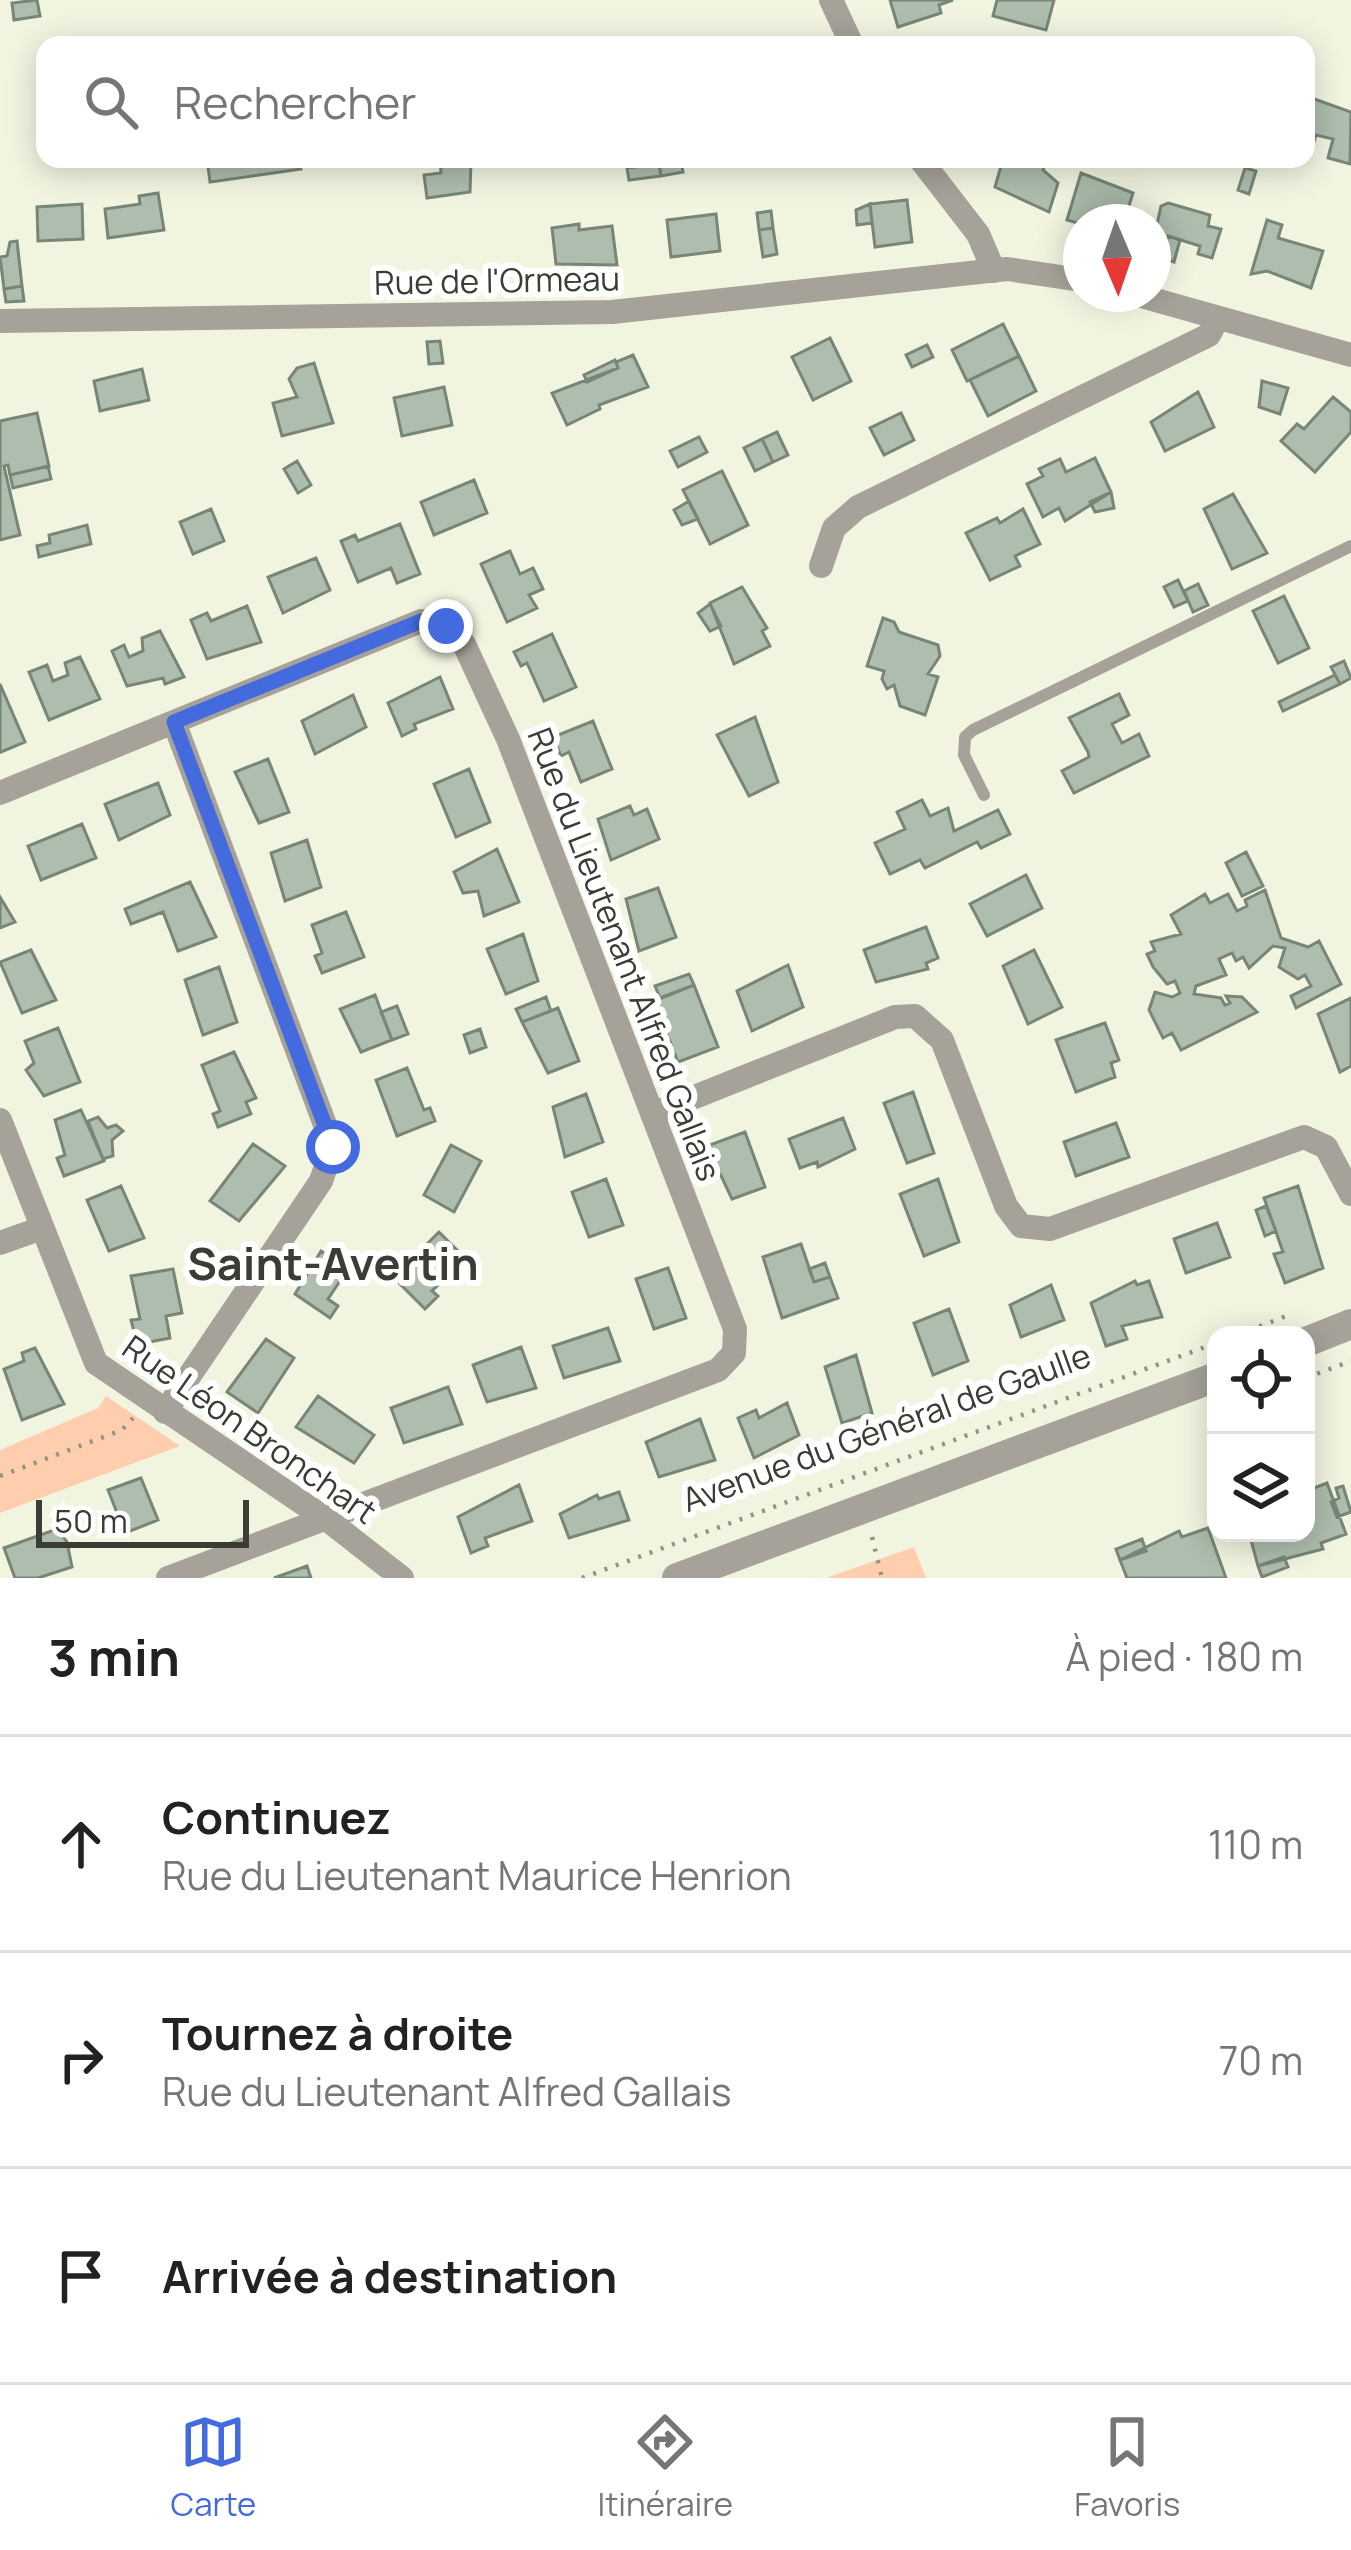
<!DOCTYPE html>
<html lang="fr">
<head>
<meta charset="utf-8">
<style>
	:root { --surface:#fff; --page:#f6f6f6; --text:#222; --muted:#767676; --line:#e0e0e0; --accent:#446bdd }
	body { margin:0; font-family:Manrope,sans-serif; background:var(--page); color:var(--text) }
	.controls { position:absolute; right:36px; bottom:36px; display:grid; overflow:hidden; border-radius:24px; box-shadow:0 6px 30px #0003 }
	.controls button { width:108px; height:108px; display:grid; place-items:center; padding:0; border:0; border-bottom:3px solid var(--line); background:var(--surface); color:var(--text); font:60px sans-serif }
	.compass { position:absolute; left:1063px; top:204px; width:108px; height:108px; border-radius:50%; background:var(--surface); box-shadow:0 6px 30px #0003; rotate:178deg }
	.scale { position:absolute; left:36px; bottom:30px; width:213px; box-sizing:border-box; padding-left:12px; border:6px solid #3b3c34; border-top:0; font-size:33px; line-height:42px; white-space:nowrap; color:#3b3c34; -webkit-text-stroke:9px #fff; paint-order:stroke }
	.stop { position:absolute; width:36px; height:36px; margin:-27px; border:9px solid #446bdd; border-radius:50%; background:#fff }
	.stop.end { background:#446bdd; border-color:#fff; box-shadow:0 3px 12px #0008 }
	.list { margin:0; padding:0; list-style:none }
	h2 { display:flex; justify-content:space-between; align-items:center; height:156px; margin:0; padding:0 48px; font-size:51px }
	h2 small { font-size:39px; font-weight:400; color:var(--muted) }
	.list li { display:grid; grid-template-columns:78px 1fr auto; gap:36px; align-items:center; box-sizing:border-box; height:216px; padding:0 48px; border-top:3px solid var(--line) }
	.list b { display:block; font-size:45px; white-space:nowrap }
	.list p { margin:0; font-size:39px; white-space:nowrap; color:var(--muted) }
	.list em { font-size:39px; font-style:normal; color:var(--muted) }
	.icon { flex:none; width:66px; height:66px; fill:none; stroke:currentColor; stroke-width:2; stroke-linecap:round; stroke-linejoin:round }
	.map { position:relative; flex:none; width:1351px; height:1578px; overflow:hidden }
	.search { position:absolute; background:var(--surface); box-shadow:0 6px 30px #0003; left:36px; right:36px; top:36px; height:132px; display:flex; align-items:center; gap:30px; box-sizing:border-box; padding:0 42px; border-radius:24px; color:var(--muted); font-size:45px }
	.sheet { height:804px; background:var(--surface) }
	nav { display:flex; justify-content:space-around; align-items:center; box-sizing:border-box; height:168px; border-top:3px solid var(--line); background:var(--surface); font-size:33px; color:var(--muted) }
	nav a { display:grid; justify-items:center; gap:6px }
	nav .on { color:var(--accent) }
	.map>svg:first-child { display:block }
</style>
</head>
<body>
<div class="map">
<svg width="1351" height="1578" viewBox="0 0 1351 1578">
	<rect width="100%" height="100%" fill="#f1f5e0"/>
	<!-- green -->
	<path fill="#ffceae" d="M106,1396L180,1446L0,1513V1450L98,1408Z
		M914,1547L926,1578H826Z"/>
	<!-- building -->
	<path fill="#aebdae" stroke="#778677" stroke-width="3" d="M37,0L40,16L14,20L12,3Z
		M890,0H953L939,5L941,13L898,27Z
		M997,0H1054L1046,30L993,16Z
		M1306,96L1351,112L1350,164L1328,158L1333,139L1316,135L1313,145L1306,143Z
		M207,159H299L301,169L210,182Z
		M440,159L471,161L470,192L427,198L424,175L441,173Z
		M1003,159H1047L1043,170L1058,183L1049,212L995,187Z
		M681,161L683,172L661,176L659,164Z
		M659,164L661,176L629,180L627,168Z
		M1245,168L1256,171L1249,194L1238,190Z
		M1081,173L1133,193L1124,222H1095L1086,216L1081,224L1067,220Z
		M158,193L164,230L108,238L105,209L140,204L139,196Z
		M907,200L912,242L875,247L870,204Z
		M1168,203L1210,215L1208,226L1221,229L1212,258L1198,254L1200,246L1168,236L1165,247L1153,243L1161,206Z
		M82,204L83,239L38,241L37,207Z
		M870,204L872,223L857,225L856,210Z
		M771,211L773,228L759,230L757,213Z
		M716,214L720,251L671,257L667,220Z
		M1267,220L1282,225L1278,238L1323,251L1311,288L1267,271L1251,274Z
		M579,224V230L612,226L617,265L556,264L552,228Z
		M773,228L777,254L763,257L759,230Z
		M1168,236L1180,240L1174,262L1153,255V243L1165,247Z
		M17,241L22,286L4,289L0,257L7,256L10,242Z
		M22,286L24,301L6,302L4,289Z
		M1003,324L1019,356L967,381L952,350Z
		M830,338L851,381L813,400L792,357Z
		M440,341L443,363L429,364L427,342Z
		M927,345L933,357L912,367L906,355Z
		M633,355L648,387L599,405L600,409L567,425L552,393L618,368L616,362Z
		M1019,356L1036,391L988,416L970,380Z
		M615,360L618,368L587,382L584,375Z
		M314,363L333,423L282,436L273,403L297,397L289,379L297,368Z
		M142,369L149,400L100,411L94,381Z
		M1262,381L1288,388L1280,414L1259,407Z
		M444,387L452,425L402,436L394,398Z
		M1198,392L1214,427L1165,451L1151,422Z
		M1333,397L1351,412V432L1315,472L1281,441L1297,424L1304,429Z
		M37,413L49,466L10,475L8,465L4,466L20,535L0,540V421Z
		M901,413L914,440L884,455L870,428Z
		M777,432L788,455L773,462L762,439Z
		M699,437L707,452L678,467L670,451Z
		M762,439L773,462L755,471L744,448Z
		M1095,458L1111,492L1065,521L1059,508L1043,517L1027,484L1043,476L1039,469L1060,459L1066,472Z
		M297,461L311,485L298,493L284,469Z
		M48,466L51,479L13,488L10,475Z
		M722,471L748,525L710,544L683,490Z
		M474,480L487,513L434,535L421,502Z
		M1111,492L1114,508L1095,512L1090,502Z
		M1233,494L1267,553L1232,569L1204,509Z
		M689,501L698,519L682,525L674,510Z
		M211,509L224,541L193,554L180,522Z
		M1023,509L1040,544L1015,556L1020,566L990,580L966,533L997,518L1000,523Z
		M400,524L420,574L397,583L391,568L358,582L341,541L355,535L358,541Z
		M87,525L91,544L39,557L37,546L50,543L49,535Z
		M510,551L520,574L533,568L543,589L529,595L537,608L507,622L481,564Z
		M316,558L330,590L283,613L268,577Z
		M1178,580L1188,601L1174,607L1164,587Z
		M1198,584L1208,605L1193,612L1184,591Z
		M742,587L767,628L762,631L770,646L734,664L710,603Z
		M1284,596L1309,648L1278,663L1253,611Z
		M710,604L721,626L710,631L698,613Z
		M247,606L261,642L207,659L191,620L207,613L211,621Z
		M883,618L894,622L899,632L938,645L940,656L928,674L938,677L925,715L900,706L894,685L887,689L882,679L884,671L867,666Z
		M160,631L184,677L165,684L163,678L127,686L112,651L124,645L129,657L143,651L142,638Z
		M552,634L576,687L544,701L527,663L521,666L514,652Z
		M80,657L100,699L49,720L29,672L47,665L53,681L68,675L65,663Z
		M1344,661L1351,678L1340,684L1331,667Z
		M1335,675L1340,684L1283,711L1279,702Z
		M440,677L453,709L414,724L416,729L402,736L388,703Z
		M0,684L25,742L1,752L0,750Z
		M1119,694L1129,715L1112,724L1122,743L1139,734L1149,756L1074,793L1062,771L1089,757L1088,752L1069,718Z
		M353,695L366,727L315,754L302,721Z
		M755,717L778,782L749,796L717,735Z
		M593,721L612,769L581,782L569,752L561,756L553,737Z
		M268,759L289,812L259,823L235,772Z
		M469,769L490,822L456,837L434,784Z
		M158,783L170,815L119,840L105,804Z
		M922,800L930,816L948,808L954,831L998,810L1010,834L981,848L977,842L925,868L920,860L890,874L875,843L905,829L897,812Z
		M630,806L634,815L647,809L659,839L611,860L598,819Z
		M82,824L96,858L41,880L28,846Z
		M307,840L321,887L285,901L271,853Z
		M497,849L519,902L484,916L478,891L463,893L454,872Z
		M1246,852L1263,886L1242,896L1226,863Z
		M1026,875L1042,908L987,936L970,904Z
		M190,882L216,937L178,951L163,912L131,924L125,909Z
		M658,888L676,937L639,951L626,899Z
		M1265,890L1281,938L1308,947L1319,941L1341,984L1296,1008L1291,996L1311,986L1305,975L1298,979L1279,967L1285,948L1273,946L1249,968L1243,957L1236,961L1232,953L1219,959L1226,975L1196,986L1194,994L1221,998L1225,1005L1230,1003L1226,996L1242,997L1257,1012L1181,1050L1172,1033L1163,1038L1149,1010L1155,992L1172,997L1180,993L1175,981L1167,984L1153,967L1147,954L1155,951L1151,942L1181,934L1171,915L1205,894L1210,903L1228,894L1237,911L1247,906L1245,900Z
		M0,897L15,922L0,928Z
		M346,912L364,957L322,973L315,956L322,953L312,925Z
		M926,927L938,958L926,963L928,969L876,982L864,950Z
		M523,934L538,981L506,994L487,949Z
		M31,950L56,1000L22,1013L0,962Z
		M1034,950L1062,1007L1028,1024L1003,966Z
		M788,965L803,1007L752,1031L737,991Z
		M219,967L237,1022L203,1035L185,980Z
		M689,974L694,985L660,998L655,986Z
		M694,985L718,1047L678,1062L654,1001Z
		M375,995L392,1040L361,1052L340,1009Z
		M546,997L551,1011L522,1022L516,1009Z
		M1351,998V1066L1340,1072L1318,1014Z
		M397,1006L408,1034L392,1040L381,1012Z
		M558,1008L579,1061L548,1073L522,1022Z
		M1105,1023L1119,1060L1111,1063L1115,1077L1076,1092L1056,1040Z
		M58,1028L80,1082L44,1096L26,1070L34,1063L25,1041Z
		M480,1029L486,1047L470,1053L464,1035Z
		M234,1052L256,1098L246,1102L251,1114L218,1127L213,1114L220,1111L202,1065Z
		M407,1068L424,1110L430,1108L435,1121L397,1136L376,1080Z
		M913,1092L934,1153L907,1163L884,1103Z
		M586,1094L603,1142L565,1157L553,1107Z
		M81,1110L104,1161L64,1176L57,1158L65,1155L55,1120Z
		M98,1117L107,1128L116,1125L123,1131L112,1140L113,1156L103,1159L88,1121Z
		M843,1118L855,1149L818,1167L817,1162L800,1168L789,1139Z
		M1116,1123L1129,1157L1076,1176L1064,1142Z
		M745,1132L765,1187L732,1199L707,1146Z
		M253,1144L285,1166L239,1221L210,1201Z
		M451,1145L481,1161L454,1212L424,1195Z
		M606,1179L623,1225L589,1237L572,1192Z
		M938,1179L959,1242L924,1256L900,1194Z
		M121,1186L144,1238L109,1251L87,1200Z
		M1298,1186L1323,1268L1285,1283L1274,1254L1283,1252L1264,1198Z
		M1266,1206L1276,1231L1265,1236L1256,1210Z
		M1217,1223L1230,1257L1186,1273L1174,1239Z
		M439,1232L465,1258L432,1291L438,1296L425,1309L398,1282L410,1270L406,1265Z
		M801,1244L814,1282L830,1277L838,1298L782,1318L763,1257Z
		M321,1251L348,1269L328,1299L338,1306L330,1318L295,1294Z
		M825,1263L830,1277L814,1282L809,1269Z
		M668,1268L686,1318L654,1329L636,1279Z
		M173,1269L182,1313L166,1316L170,1338L144,1343L143,1337L136,1339L131,1320L140,1319L131,1276Z
		M1135,1281L1137,1285L1149,1281L1162,1317L1122,1326L1127,1339L1106,1346L1091,1303Z
		M1051,1285L1064,1320L1021,1337L1010,1305Z
		M949,1309L968,1361L933,1375L914,1323Z
		M608,1328L620,1361L564,1378L553,1346Z
		M266,1339L294,1358L258,1413L227,1392Z
		M521,1347L536,1388L487,1402L473,1365Z
		M35,1348L64,1404L22,1420L4,1369L24,1361L22,1353Z
		M856,1355L872,1413L842,1423L825,1367Z
		M448,1387L462,1424L404,1443L391,1408Z
		M318,1396L374,1435L354,1463L296,1427Z
		M787,1403L799,1435L754,1458L738,1418L756,1410L759,1418Z
		M700,1419L715,1460L659,1477L646,1442Z
		M141,1478L158,1520L125,1533L108,1490Z
		M1327,1483L1346,1534L1321,1543L1323,1549L1258,1566L1249,1533H1306V1491Z
		M519,1485L532,1521L485,1538L488,1546L471,1553L458,1517Z
		M1343,1486L1351,1512L1337,1517L1331,1502L1339,1498L1336,1488Z
		M619,1492L629,1520L569,1538L560,1514L597,1495L599,1499Z
		M1208,1528L1226,1578H1127L1120,1560L1179,1531L1182,1537Z
		M57,1529L67,1542L72,1567L38,1578H15L4,1548Z
		M1142,1539L1146,1551L1120,1560L1116,1549Z
		M1284,1557L1288,1567L1262,1577L1258,1566Z
		M307,1566L311,1578H274Z"/>
	<g fill="none" stroke-linecap="round" stroke-linejoin="round">
		<!-- path -->
		<path stroke="#919385" stroke-width="4.5" stroke-dasharray="3 9" stroke-linecap="butt" d="M1237,1335L1289,1315
			M1306,1378L1351,1361
			M0,1476L122,1430L133,1418
			M872,1537L882,1578
			M582,1578L1216,1343"/>
		<!-- service -->
		<path stroke="#a6a29a" stroke-width="12" d="M984,795L964,755L965,737L973,730L1351,546"/>
		<!-- minor -->
		<path stroke="#a6a29a" stroke-width="24" d="M831,0L852,45
			M920,159L978,234L994,271
			M1134,294L1351,355
			M0,321L612,312L1007,269L1081,280
			M821,566L834,528L858,507L1209,335L1218,318
			M0,793L421,621L446,626L464,644L508,739L735,1329L734,1353L718,1370L168,1578
			M652,1114L895,1017L915,1016L942,1040L1006,1206L1021,1226L1050,1229L1304,1137L1326,1147L1351,1194
			M0,1120L96,1363L329,1521L402,1578
			M0,1243L42,1228
			M165,1412L321,1181L333,1146L174,722"/>
		<!-- tertiary -->
		<path stroke="#a6a29a" stroke-width="30" d="M1306,1342L1351,1324
			M677,1578L1216,1377"/>
	</g>
	<g fill="none" stroke-linecap="round" stroke-linejoin="round">
		<!-- route -->
		<path stroke="#446bdd" stroke-width="15" d="M333,1147L174,722L421,621L446,626"/>
	</g>
	<g text-anchor="middle" dominant-baseline="central" stroke-width="12" stroke-linejoin="round" paint-order="stroke">
		<!-- street labels -->
		<g font-size="33" fill="#3b3c34" stroke="#fff">
			<text transform="translate(497 280) rotate(-1)">Rue de l'Ormeau</text>
			<text transform="translate(625 954) rotate(69)">Rue du Lieutenant Alfred Gallais</text>
			<text transform="translate(886 1427) rotate(-20)">Avenue du Général de Gaulle</text>
			<text transform="translate(250 1429) rotate(35)">Rue Léon Bronchart</text>
		</g>
		<!-- district labels -->
		<g font-size="45" font-weight="bold" fill="#3b3c34" stroke="#fff">
			<text x="333" y="1263">Saint-Avertin</text>
		</g>
	</g>
</svg>
<div class="controls">
<button><svg class="icon" aria-label="locate" viewBox="0 0 24 24"><circle cx="12" cy="12" r="6"/><path d="M12 2v4M12 18v4M2 12h4M18 12h4"/></svg></button>
<button><svg class="icon" aria-label="layers" viewBox="0 0 24 24"><path d="M12 4l9 5-9 5-9-5zM3 14l9 5 9-5"/></svg></button>
</div>
<svg class="compass" viewBox="-18 -18 36 36"><path d="M0-13l5 13h-10z" fill="#e53935"/><path d="M0 13l5-13h-10z" fill="#767676"/></svg>
<div class="scale">50 m</div>
<div class="stop" style="left:333px;top:1147px"></div>
<div class="stop end" style="left:446px;top:626px"></div>
<div class="search"><svg class="icon" aria-label="search" viewBox="0 0 24 24"><circle cx="10" cy="10" r="6"/><path d="M15 15l6 6"/></svg>Rechercher</div>
</div>
<section class="sheet">
<h2>3 min<small>À pied · 180 m</small></h2>
<ul class="list">
<li><svg class="icon" aria-label="ahead" viewBox="0 0 24 24"><path d="M12 20V5M6 11l6-6 6 6"/></svg><div><b>Continuez</b><p>Rue du Lieutenant Maurice Henrion</p></div><em>110 m</em></li>
<li><svg class="icon" aria-label="right" viewBox="0 0 24 24"><path d="M7 20v-9h11M14 6l5 5-5 5"/></svg><div><b>Tournez à droite</b><p>Rue du Lieutenant Alfred Gallais</p></div><em>70 m</em></li>
<li><svg class="icon" aria-label="arrive" viewBox="0 0 24 24"><path d="M6 21V4h12l-3 4 3 4H6"/></svg><div><b>Arrivée à destination</b></div></li>
</ul>
</section>
<nav>
<a class="on"><svg class="icon" aria-label="map" viewBox="0 0 24 24"><path d="M3 6l6-2 6 2 6-2v14l-6 2-6-2-6 2zM9 4v14M15 6v14"/></svg>Carte</a>
<a><svg class="icon" aria-label="directions" viewBox="0 0 24 24"><path d="M12 3l9 9-9 9-9-9zM9 14v-3h6M13 9l2 2-2 2"/></svg>Itinéraire</a>
<a><svg class="icon" aria-label="saved" viewBox="0 0 24 24"><path d="M7 4h10v16l-5-4-5 4z"/></svg>Favoris</a>
</nav>
</body>
</html>
